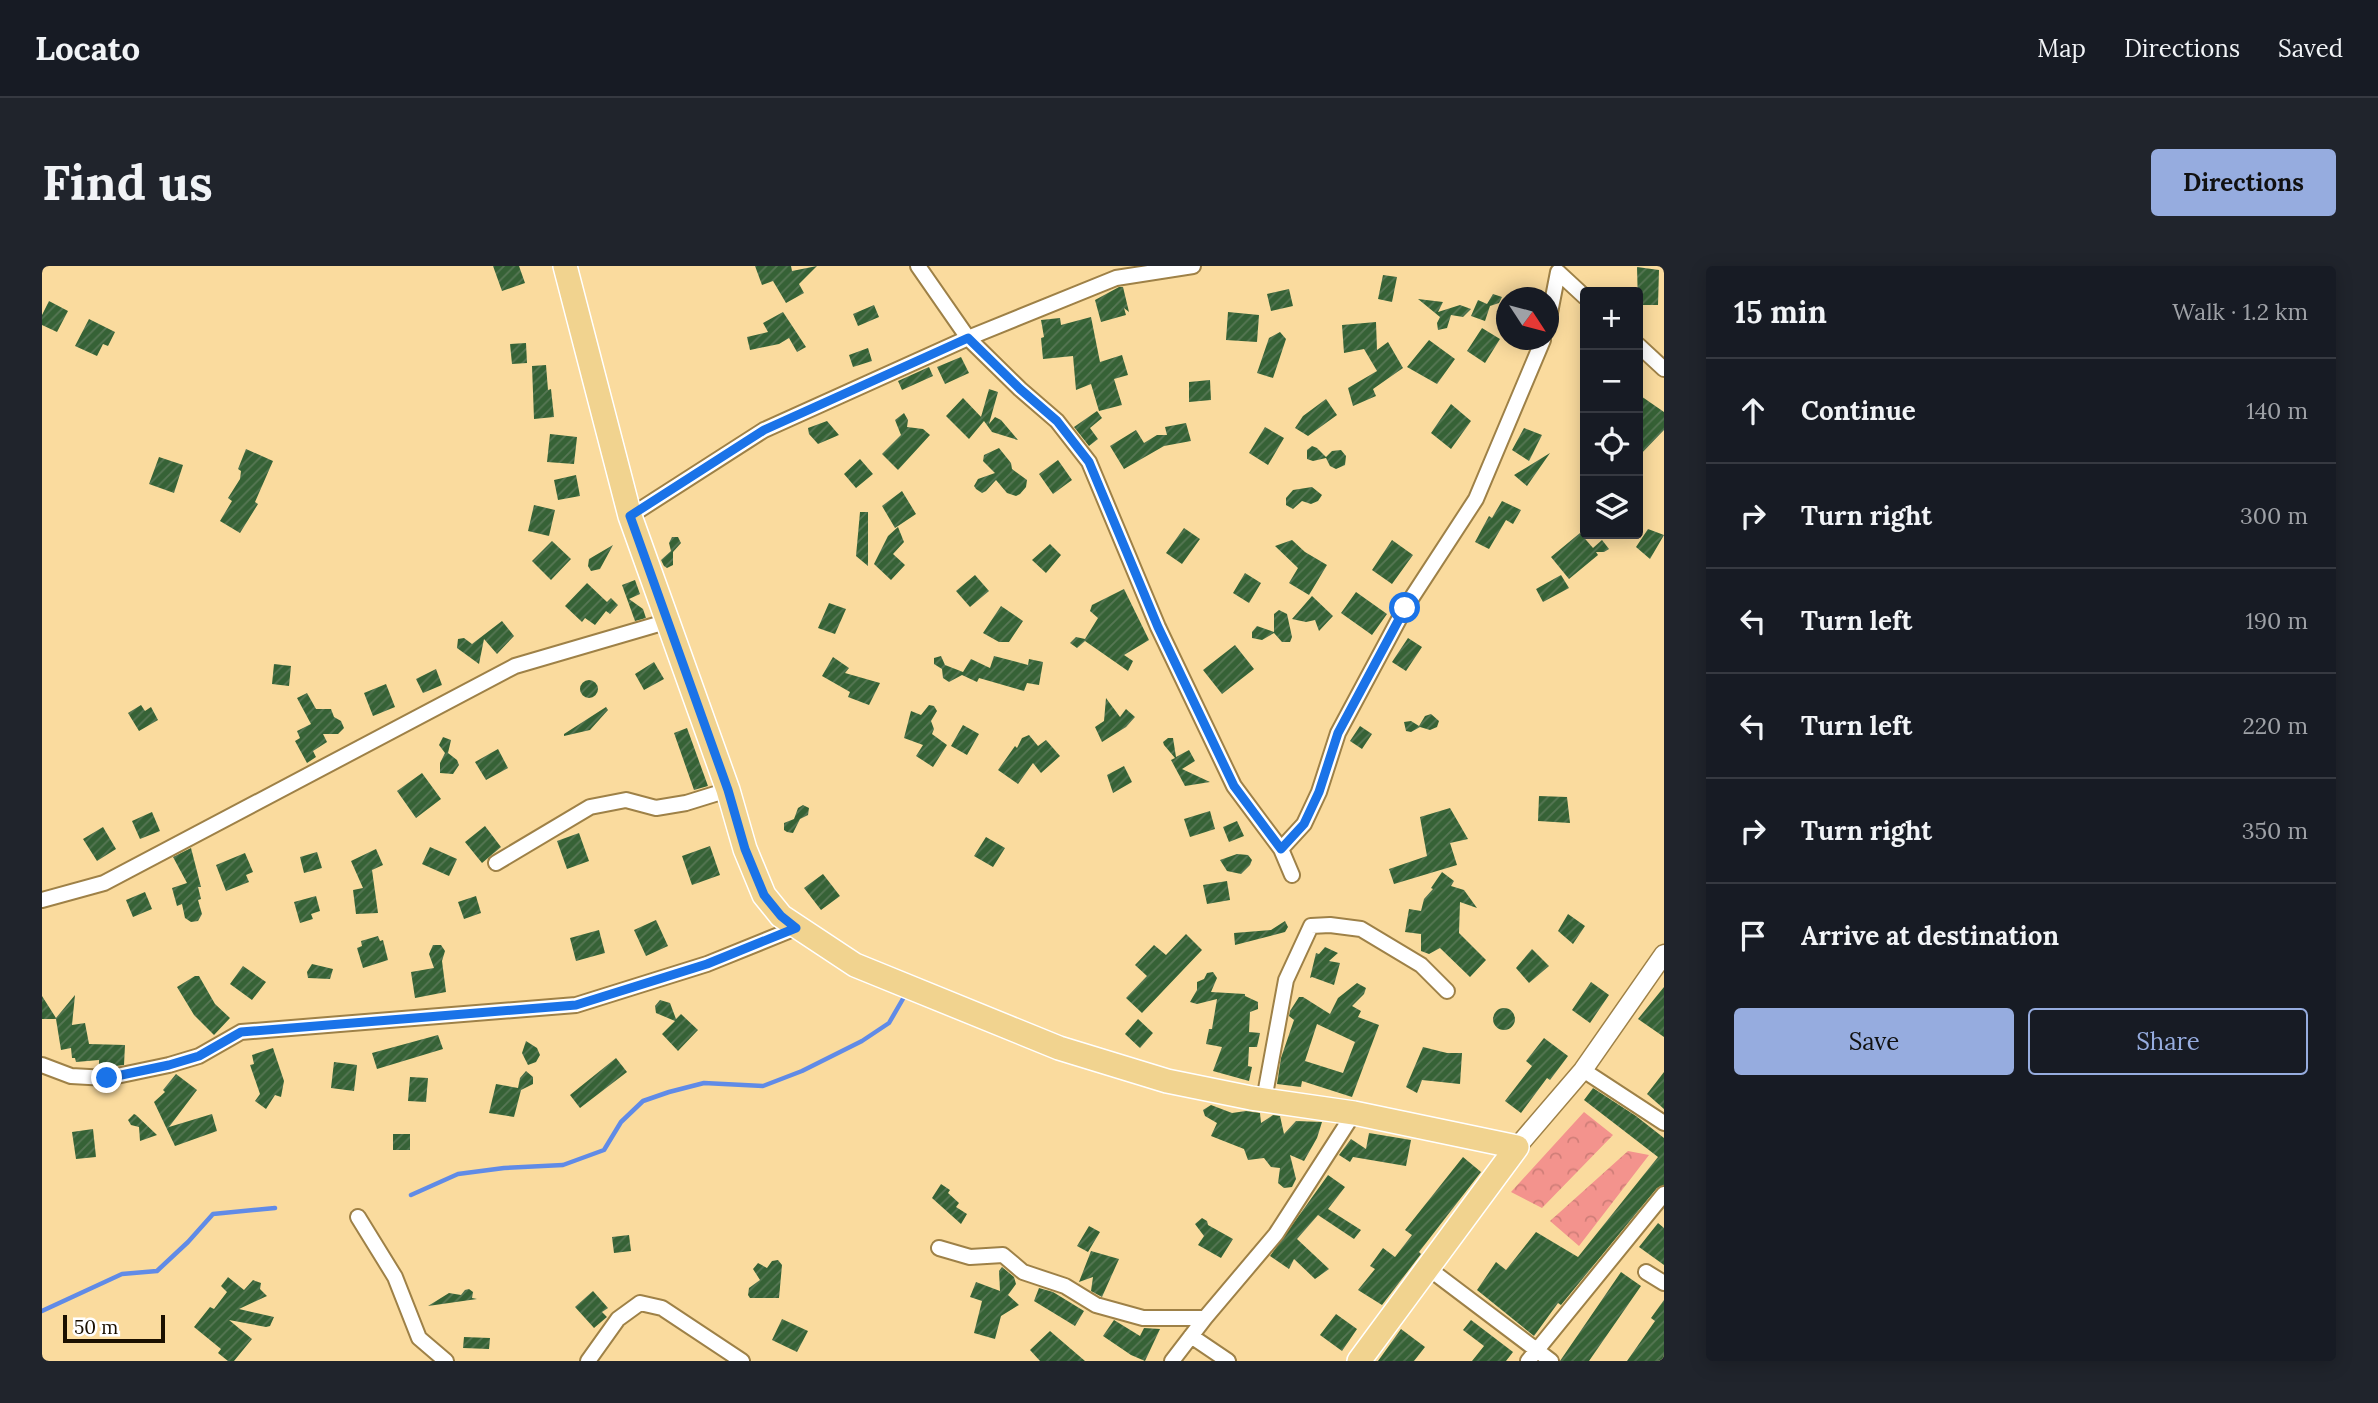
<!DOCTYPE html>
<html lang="en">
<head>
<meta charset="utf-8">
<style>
	:root { --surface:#171b24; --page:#20242c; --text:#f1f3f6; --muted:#9ea1a6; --line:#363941; --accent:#96acdf }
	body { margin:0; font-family:Lora,serif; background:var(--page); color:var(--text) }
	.controls { position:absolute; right:21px; top:21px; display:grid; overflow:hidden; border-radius:7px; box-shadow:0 4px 18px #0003 }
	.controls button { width:63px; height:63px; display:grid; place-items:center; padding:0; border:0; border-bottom:2px solid var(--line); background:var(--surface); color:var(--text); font:35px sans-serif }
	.compass { position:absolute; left:1454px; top:21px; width:63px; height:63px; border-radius:50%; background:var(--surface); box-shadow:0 4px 18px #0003; rotate:126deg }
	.scale { position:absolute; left:21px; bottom:18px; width:102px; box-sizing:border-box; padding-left:7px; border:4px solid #1b1000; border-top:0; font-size:19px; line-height:24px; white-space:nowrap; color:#1b1000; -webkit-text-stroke:5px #fff; paint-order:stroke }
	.stop { position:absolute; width:21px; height:21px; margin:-16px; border:5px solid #1a73e8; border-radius:50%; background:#fff }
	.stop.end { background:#1a73e8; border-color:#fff; box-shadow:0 2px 7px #0008 }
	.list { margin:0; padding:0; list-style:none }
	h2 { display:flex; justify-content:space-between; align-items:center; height:91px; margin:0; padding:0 28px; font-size:30px }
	h2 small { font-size:23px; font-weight:400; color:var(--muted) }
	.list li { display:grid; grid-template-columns:46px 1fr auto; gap:21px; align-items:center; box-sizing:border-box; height:105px; padding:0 28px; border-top:2px solid var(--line) }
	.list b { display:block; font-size:26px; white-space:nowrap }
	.list em { font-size:23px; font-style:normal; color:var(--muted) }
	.actions { display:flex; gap:14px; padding:21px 28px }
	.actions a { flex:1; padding:16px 0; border:2px solid var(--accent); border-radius:7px; text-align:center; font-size:24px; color:var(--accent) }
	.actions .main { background:var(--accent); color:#111 }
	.icon { flex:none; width:38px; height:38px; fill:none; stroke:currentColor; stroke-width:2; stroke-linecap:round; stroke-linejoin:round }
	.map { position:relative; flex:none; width:1622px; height:1095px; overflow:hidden; border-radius:7px }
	header { display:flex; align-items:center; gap:42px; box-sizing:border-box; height:98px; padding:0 35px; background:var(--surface); border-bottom:2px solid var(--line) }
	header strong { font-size:33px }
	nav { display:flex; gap:38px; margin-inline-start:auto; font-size:24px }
	.intro { display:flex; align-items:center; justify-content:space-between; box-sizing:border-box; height:168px; padding:0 42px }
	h1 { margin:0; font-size:49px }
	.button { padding:18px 32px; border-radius:7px; background:var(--accent); color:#111; font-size:24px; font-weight:700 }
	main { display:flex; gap:42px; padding:0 42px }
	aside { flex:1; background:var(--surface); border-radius:7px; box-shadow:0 4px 18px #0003 }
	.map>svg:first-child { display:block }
</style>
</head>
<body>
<header>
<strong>Locato</strong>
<nav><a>Map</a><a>Directions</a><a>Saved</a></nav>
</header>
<div class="intro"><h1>Find us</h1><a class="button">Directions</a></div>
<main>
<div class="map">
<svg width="1622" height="1095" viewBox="0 0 1622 1095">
	<defs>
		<pattern id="forest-crowns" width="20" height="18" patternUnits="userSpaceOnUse" patternTransform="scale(1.75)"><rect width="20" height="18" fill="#f3938d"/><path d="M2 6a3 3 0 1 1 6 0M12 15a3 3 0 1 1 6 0" fill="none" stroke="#d07e78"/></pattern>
		<pattern id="building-hatch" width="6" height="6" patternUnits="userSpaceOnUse" patternTransform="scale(1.75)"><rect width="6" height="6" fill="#366236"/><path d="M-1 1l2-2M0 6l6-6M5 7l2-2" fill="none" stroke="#577755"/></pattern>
	</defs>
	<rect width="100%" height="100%" fill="#fadb9e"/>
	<!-- forest -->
	<path fill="url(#forest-crowns)" d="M1542,846L1571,869L1500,942L1469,926Z
		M1586,885L1607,889L1537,980L1508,955Z"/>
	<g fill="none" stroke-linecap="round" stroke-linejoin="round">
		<!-- stream -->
		<path stroke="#608be7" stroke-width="4.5" d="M369,929L416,908L462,902L521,899L562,884L579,856L601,835L627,826L662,817L721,820L760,805L820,775L847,757L862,731
			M0,1045L80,1008L115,1005L146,976L171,948L233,942"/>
	</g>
	<!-- building -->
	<path fill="url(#building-hatch)" fill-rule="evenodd" d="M451,0H477L483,17L460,25Z
		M713,0H749L750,5L775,0L757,18L762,27L744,37L731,15L720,19Z
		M1595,1L1617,4L1616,39H1596Z
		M1341,9L1355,11L1350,36L1336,33Z
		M1077,21H1081L1087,46L1082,42L1084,49L1059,56L1053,34Z
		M1247,23L1251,40L1229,45L1225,28Z
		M1451,28L1460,31L1457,37L1448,40L1443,55L1429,50L1436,34L1445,38Z
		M1376,33L1401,36L1396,46L1418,39L1429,43L1421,51L1409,49L1405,62L1396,64L1395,57L1398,51Z
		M7,35L26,45L15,66L0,59V49Z
		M832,39L837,51L816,60L811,48Z
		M741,46L764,81L755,86L747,72L737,78L708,84L705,71L726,66L721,57Z
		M1186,46L1217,49L1215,76L1184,74Z
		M1049,51L1058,96L1080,89L1086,109L1072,113L1080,139L1057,145L1049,118L1034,124L1031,90L1001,93L999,72L1002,71L999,54L1018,52L1019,59Z
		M47,53L73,66L66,80L61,78L55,90L33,80Z
		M1334,56L1335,84L1346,76L1361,102L1331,123L1334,130L1311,140L1306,122L1335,105L1322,83L1302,87L1300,59Z
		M1440,62L1458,73L1443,97L1425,85Z
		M1238,66L1244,73L1231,112L1215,107L1227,72Z
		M1387,74L1413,93L1395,118L1365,101Z
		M484,77L485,97L470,98L468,78Z
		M826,82L830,95L811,101L807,89Z
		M919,91L927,107L903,118L895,101Z
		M504,99L506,124L509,123L512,151L492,153L490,100Z
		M887,101L891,110L860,124L856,115Z
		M1168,114L1169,134L1147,136V116Z
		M947,123L956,126L947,158L953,151L959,154L976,174L950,166L942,155L927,173L904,150L921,132L941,153L939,151Z
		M1596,128L1622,146V164L1596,191Z
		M1284,133L1295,149L1266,170L1253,162L1261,150Z
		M1409,138L1429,155L1409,183L1389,167Z
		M1055,145L1060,152L1048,162L1056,173L1047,180L1032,161Z
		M862,147L866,154L865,161L881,163L888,169L856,204L840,188L859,169L853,154Z
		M785,155L797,169L776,178L767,168L766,162Z
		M1144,157L1149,175L1122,180L1082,203L1068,180L1094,164L1102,177L1115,169H1125L1123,161Z
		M1223,161L1242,172L1226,199L1207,187Z
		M1482,162L1500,169L1487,195L1470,184Z
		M508,168L535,171L532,198L505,196Z
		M1270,180L1275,182L1284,191L1290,185L1299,184L1304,190L1303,199L1294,203L1288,200L1284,192L1271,195L1265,193V184Z
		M957,182L969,197L970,203L985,214L984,221L978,228L974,230L965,227L954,214L944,225L940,227L934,223L932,220L936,213L953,207L941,195L942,189Z
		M204,183L231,195L213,236L216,238L198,267L178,255L190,235L186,232L198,213L199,205L196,203Z
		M1508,187L1485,220L1472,209Z
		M117,191L141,199L132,227L107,218Z
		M818,193L831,208L814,222L802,208Z
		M1016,194L1030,214L1011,228L997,208Z
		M534,209L538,230L516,234L512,214Z
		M1270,221L1280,229L1276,235L1269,238L1260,235L1251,243L1244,239V232L1251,224Z
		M860,225L874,248L853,262L840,240Z
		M1460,235L1479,244L1471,258L1464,254L1447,283L1433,276L1447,250L1450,252Z
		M492,239L513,244L507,270L486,265Z
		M818,246H826V300L814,290Z
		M856,261L862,276L851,288L863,299L849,314L832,298L846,270Z
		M1142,262L1158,273L1140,298L1124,287Z
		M1606,263L1622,269L1608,293L1594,281Z
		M1538,267L1551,282L1560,274L1567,283L1562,286H1554L1556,289L1527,313L1509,291Z
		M630,271H636L639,277L631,286V299L625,302L622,300L619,294L629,285L627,277Z
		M1250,274L1263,286L1285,299L1267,329L1247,317L1256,302L1233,280Z
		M1350,274L1371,289L1350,318L1330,304Z
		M510,275L529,293L509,314L490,295Z
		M1008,278L1019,289L1004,307L990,294Z
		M571,279L558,303L549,305L546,300L547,293Z
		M1203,307L1219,317L1207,337L1191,327Z
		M933,309L947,325L928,341L914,325Z
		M1519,309L1527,322L1501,336L1494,323Z
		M593,314L598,328L587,333L601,343L604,352L593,355L580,319Z
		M545,317L565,336L569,332L576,339L568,348L564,345L553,359L543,352L540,356L523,340Z
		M1082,323L1107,374L1082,389L1091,395L1086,405L1043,375L1035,382L1028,377L1034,371L1043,373L1056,352L1048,345L1050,339Z
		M1314,326L1345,348L1330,369L1299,347Z
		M1270,330L1291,350L1277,365L1273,354L1264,356L1250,353Z
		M787,337L804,343L793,368L776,362Z
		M959,340L981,355L967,376H957L941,367Z
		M1237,344L1245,348L1250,371L1248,376H1240L1232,367L1220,374L1210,372V366L1215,360L1232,366V348Z
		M460,355L472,370L455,388L442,373L437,398L415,382L416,373L422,372L430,378Z
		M1366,372L1380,381L1364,405L1350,396Z
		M1193,379L1212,403L1180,428L1161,404Z
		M899,390L903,399L921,406L929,393L948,402L952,390L986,399L987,393L1001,396L997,419L985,417L982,425L937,412L935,416L920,409L907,416L901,412L900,403L892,398V392Z
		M791,391L807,402L803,407L838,417L827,439L806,431L808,426L780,410Z
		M612,396L622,413L602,424L593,408Z
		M232,398L249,400L247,420L230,418Z
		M394,403L400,419L381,427L374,413Z
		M538 423a9 9 0 1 1 18 0a9 9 0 1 1-18 0Z
		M344,418L353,441L331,450L322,427Z
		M265,427L274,443H289L292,451L299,455L302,462L296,468H281L285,476L271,485L274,491L265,497L253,475L258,472L255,465L269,458L255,432Z
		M1064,432L1078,451L1084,443L1093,451L1084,461L1060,476L1053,461L1062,455Z
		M99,439L103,445L109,441L116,454L97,465L86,447Z
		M887,439L892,440L895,445L889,455L892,463L890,468L905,479L891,501L874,490L881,479L862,472L869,445L879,449Z
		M564,441L566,444L548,464L522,470V468Z
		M1389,448L1397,455L1395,461L1388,464L1378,461L1369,466L1364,465L1362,456L1369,455L1377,460L1383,450Z
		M921,459L937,468L925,489L909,480Z
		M1318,460L1330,468L1320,483L1308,475Z
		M645,462L666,520L652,524L632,467Z
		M987,469L996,480L1004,474L1018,490L999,507L991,497L976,518L956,504L973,480L975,482L980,472Z
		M401,471L409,474L406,487L415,494L417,499L411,508L398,507V497L403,487L397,479Z
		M1126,472H1131L1134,491L1147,484L1153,495L1140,503L1168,516L1143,520L1129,494L1133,492L1122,479L1121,476Z
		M456,483L466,502L444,514L433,496Z
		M1082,500L1090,516L1071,527L1065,509Z
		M380,507L399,533L374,552L355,525Z
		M1497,530L1525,531L1528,557L1496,555Z
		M761,539L767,542L766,549L758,553L751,567L745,566L742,564V557L752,553L756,542Z
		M1408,542L1426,573L1408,577L1415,599L1352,618L1347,603L1385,590L1378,551Z
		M1168,545L1173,563L1148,571L1142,553Z
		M110,546L118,565L98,573L90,555Z
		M1195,555L1202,570L1187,576L1181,561Z
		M443,560L459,581L440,597L423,576Z
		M61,561L74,583L55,595L41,573Z
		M537,567L547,595L525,603L515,575Z
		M944,571L963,582L951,601L932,590Z
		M668,580L678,609L650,619L640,590Z
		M388,581L415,593L407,610L380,598Z
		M149,582L159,621H156L159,633L156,634L160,648L156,655L149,656L143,652L140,638L135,640L130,622L145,617L131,591Z
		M334,583L341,599L330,604L336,647L314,648L311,624L321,622L309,595Z
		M275,586L280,602L262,607L258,591Z
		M203,587L211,606L204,609L207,616L184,625L174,599Z
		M1195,588L1206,589L1210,594L1208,599L1199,608L1185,605L1178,594Z
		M1400,606L1412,615L1409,620L1422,624L1435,642L1418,636L1417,667L1444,694L1428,711L1398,682L1387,688L1379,685V668L1363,666L1367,643L1379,645L1382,633L1391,623L1389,622Z
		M781,608L798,630L779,644L762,622Z
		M1185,615L1188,634L1165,638L1161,619Z
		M103,626L110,643L91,651L84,634Z
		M274,630L278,645L269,648L271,653L258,657L252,636Z
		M434,630L439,647L422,653L416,636Z
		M1526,648L1543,660L1531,678L1516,665Z
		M614,654L626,680L604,690L592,664Z
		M1243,655L1246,661L1243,666L1193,679L1192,667L1229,664Z
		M557,664L563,687L534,695L528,672Z
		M1144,668L1160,684L1100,747L1084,732L1105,710L1093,699L1112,679L1124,689Z
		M336,670L338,675L341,674L346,694L321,702L315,682L320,680L319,675Z
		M391,679H399L403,685L400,695L404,726L373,732L369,706L392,702L387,688Z
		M1283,681L1296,687L1287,695L1298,697L1292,719L1270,711L1268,712L1274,687L1277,688Z
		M1490,683L1507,700L1487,717L1474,702Z
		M270,698L291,703L288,713L266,712L265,706Z
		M201,700L224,716L210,734L188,718Z
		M1171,706L1175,712L1169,726L1203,728V730L1216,736V743L1208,746L1207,766L1218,767L1215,781H1207L1206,800L1210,801L1207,815L1171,805L1180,781L1164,778L1167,763H1170L1175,733L1155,738L1148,736L1155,724V716L1162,713L1165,707Z
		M153,710H157L173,738L188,752L172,769L152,749L135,721Z
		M1549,716L1567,729L1548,757L1530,744Z
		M1315,717L1324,722L1322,728L1310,740L1319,745L1316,751L1337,759L1310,831L1260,815L1259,821L1235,818L1239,792L1252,754L1247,750L1248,745L1257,731H1261L1288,748L1296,732ZM1275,758L1313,776L1301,807L1263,795Z
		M1622,721V771L1596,753Z
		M33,729L30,759L43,757L47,778L83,779L82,799L57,802V794L34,796L33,792H30L29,782L19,784L14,753H0V730L14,752Z
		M618,734L628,737L634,753L639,748L656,764L636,785L620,768L633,755L614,747L613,740Z
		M1451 753a11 11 0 1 1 22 0a11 11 0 1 1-22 0Z
		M1096,753L1111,767L1098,782L1083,768Z
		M396,769L401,783L335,803L330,787Z
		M1502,772L1526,790L1508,814L1505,812L1479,847L1463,835L1490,800L1484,795Z
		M484,775L495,782L498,789L494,796L486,799L480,787Z
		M1381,781L1405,787H1420L1418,818L1380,814L1375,827L1364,821Z
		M231,782L242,815L239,831L233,829L224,843L213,835L218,828L208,799L212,798L210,789Z
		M574,792L585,806L538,842L528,829Z
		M292,796L315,799L312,825L289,822Z
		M484,805L491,811V818L479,824L472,851L447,847L454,818L476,822L478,812Z
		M1622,806V843L1605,828Z
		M134,808L155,824L127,861L170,848L175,865L133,880L112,836L123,826L121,824Z
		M368,811L386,812L384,836L366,835Z
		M1551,822L1594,850L1622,872V919L1615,922L1519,1039L1516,1037L1492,1070L1435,1024L1454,996L1464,1004L1494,966L1536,991L1616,891L1542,834Z
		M1169,839L1190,847L1204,845L1218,847L1219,857L1231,849L1238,850L1242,868L1254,855L1280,856L1275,872L1262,895L1248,889L1254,913L1250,921L1242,922L1236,917L1238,902L1229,901L1222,892L1206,894L1202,883L1169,870L1175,857L1163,850L1161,844Z
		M92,848L94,849L115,869L98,875L97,861L89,859L86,854Z
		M51,863L54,891L34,893L30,866Z
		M1327,867L1369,874L1364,900L1311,891L1308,896L1297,889L1309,873L1324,883Z
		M351,868H368V884H351Z
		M1421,891L1439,906L1377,986L1379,988L1340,1039L1316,1024L1333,1003L1328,1000L1341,982L1353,991L1370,969L1363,964Z
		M1286,909L1303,921L1286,943L1319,964L1312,973L1276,949L1255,973L1287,1003L1273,1013L1252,993L1247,1003L1228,990Z
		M899,918L908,924L906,927L917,937L914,941L925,948L919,958L890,932Z
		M1160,952L1165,955L1166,959L1191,973L1179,992L1156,979L1162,970L1153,958Z
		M1616,957L1622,962V999L1597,981Z
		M1047,960L1058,966L1046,986L1035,980Z
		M587,969L589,985L572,987L570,971Z
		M1049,985L1077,993L1060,1031L1049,1025L1051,1011L1037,1016Z
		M736,994L740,999L737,1032H708L706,1029L707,1022L718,1014L711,1003L716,997L725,1002L730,995Z
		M960,1001L972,1011L974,1018L966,1029L977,1039L959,1050L953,1073L932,1067L940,1035L928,1031L934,1016L958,1025L957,1005Z
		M1579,1006L1599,1020L1547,1095H1518Z
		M186,1011L202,1024L211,1014L219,1017L218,1023L225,1030L197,1043L232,1051L228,1060L224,1061L187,1054L210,1073L192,1095H186L176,1087L179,1083L152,1061L168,1041L172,1043L185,1026L179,1020Z
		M997,1022L1011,1026L1042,1045L1033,1060L992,1035Z
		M427,1023L431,1026L430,1032L435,1033L386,1040L407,1027L419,1029L423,1024Z
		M551,1025L566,1042L560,1046L565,1051L552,1062L533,1041Z
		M1622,1034V1095H1585L1613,1055L1609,1052Z
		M1294,1048L1315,1063L1300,1085L1278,1069Z
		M740,1053L766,1065L755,1086L730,1074Z
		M1072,1054L1098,1070L1102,1062L1118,1063L1103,1095L1089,1089L1061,1070Z
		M1429,1054L1471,1086L1464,1095H1430L1442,1080L1421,1064Z
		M1359,1063L1383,1081L1372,1095H1336Z
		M1008,1065L1043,1095H998L988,1084Z
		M422,1071L448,1072L447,1083L421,1082Z"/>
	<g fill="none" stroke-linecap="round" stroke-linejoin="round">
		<!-- minor casing -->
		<g stroke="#9e8147" stroke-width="18">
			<path id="minor" d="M876,0L926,72L978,123L1015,155L1047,196L1116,361L1192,520L1239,583L1250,609
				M1516,6L1543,31
				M1506,57L1516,6
				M1596,79L1622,103
				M588,250L722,164L926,72L1074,12L1151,0
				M1239,583L1262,558L1277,526L1296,467L1363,342L1434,233L1501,74
				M454,597L548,541L584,534L614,542L644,537L686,524
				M0,634L62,617L473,400L627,355
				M0,799L29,810L65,812L127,799L157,790L199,766L534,739L665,698L754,662
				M1541,804L1622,857
				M1222,834L1244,714L1269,660L1288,659L1319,663L1379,699L1405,725
				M316,951L353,1011L377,1072L404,1095
				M897,982L928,991L961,989L981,1006L1023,1020L1054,1039L1101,1052H1163
				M1386,1002L1509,1095
				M1604,1006L1622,1017
				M1149,1070L1186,1095
				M546,1095L576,1053L598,1037L620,1042L700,1095
				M1130,1095L1163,1052L1234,968L1312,847
				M1486,1095L1622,928"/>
		</g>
		<!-- tertiary casing -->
		<g stroke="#9e8147" stroke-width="21">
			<path id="tertiary" d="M1475,881L1541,804L1622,688"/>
		</g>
		<!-- primary casing -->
		<g stroke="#fff" stroke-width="26">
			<path id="primary" d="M523,0L588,250L686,524L703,583L722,629L739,650L813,699L1017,782L1125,815L1209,832L1312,847L1475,881L1317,1095"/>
		</g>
		<!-- minor -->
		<use href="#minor" stroke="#fff" stroke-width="14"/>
		<!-- tertiary -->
		<use href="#tertiary" stroke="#fff" stroke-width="18"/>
		<!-- primary -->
		<use href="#primary" stroke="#f1d38f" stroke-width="23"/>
	</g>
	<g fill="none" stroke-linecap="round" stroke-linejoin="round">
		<!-- route -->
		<path stroke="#1a73e8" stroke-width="9" d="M65,812L127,799L157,790L199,766L534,739L665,698L754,662L739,650L722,629L703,583L686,524L588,250L722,164L926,72L978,123L1015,155L1047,196L1116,361L1192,520L1239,583L1262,558L1277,526L1296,467L1363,342"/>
	</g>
</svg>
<div class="controls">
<button>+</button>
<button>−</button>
<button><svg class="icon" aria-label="locate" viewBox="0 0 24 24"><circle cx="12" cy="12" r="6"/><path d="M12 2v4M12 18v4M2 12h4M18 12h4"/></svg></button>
<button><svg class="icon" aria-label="layers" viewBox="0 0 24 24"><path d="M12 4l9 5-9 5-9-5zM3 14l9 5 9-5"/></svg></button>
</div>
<svg class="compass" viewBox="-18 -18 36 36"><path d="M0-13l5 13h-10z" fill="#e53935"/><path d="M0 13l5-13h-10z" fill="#9ea1a6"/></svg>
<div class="scale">50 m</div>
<div class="stop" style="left:1363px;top:342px"></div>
<div class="stop end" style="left:65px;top:812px"></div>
</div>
<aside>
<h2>15 min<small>Walk · 1.2 km</small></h2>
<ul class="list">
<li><svg class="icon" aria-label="ahead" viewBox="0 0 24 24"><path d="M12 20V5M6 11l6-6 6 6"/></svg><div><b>Continue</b></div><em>140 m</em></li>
<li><svg class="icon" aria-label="right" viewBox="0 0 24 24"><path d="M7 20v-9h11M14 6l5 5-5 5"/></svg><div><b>Turn right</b></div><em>300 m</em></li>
<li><svg class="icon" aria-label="left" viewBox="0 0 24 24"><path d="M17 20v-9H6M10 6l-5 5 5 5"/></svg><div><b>Turn left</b></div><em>190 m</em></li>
<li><svg class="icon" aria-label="left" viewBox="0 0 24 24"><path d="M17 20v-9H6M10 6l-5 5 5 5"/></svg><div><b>Turn left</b></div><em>220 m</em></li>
<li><svg class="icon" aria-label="right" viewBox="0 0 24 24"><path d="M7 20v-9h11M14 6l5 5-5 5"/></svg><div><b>Turn right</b></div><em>350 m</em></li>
<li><svg class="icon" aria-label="arrive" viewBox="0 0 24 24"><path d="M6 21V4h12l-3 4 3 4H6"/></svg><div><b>Arrive at destination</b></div></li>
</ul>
<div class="actions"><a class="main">Save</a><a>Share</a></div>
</aside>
</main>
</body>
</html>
